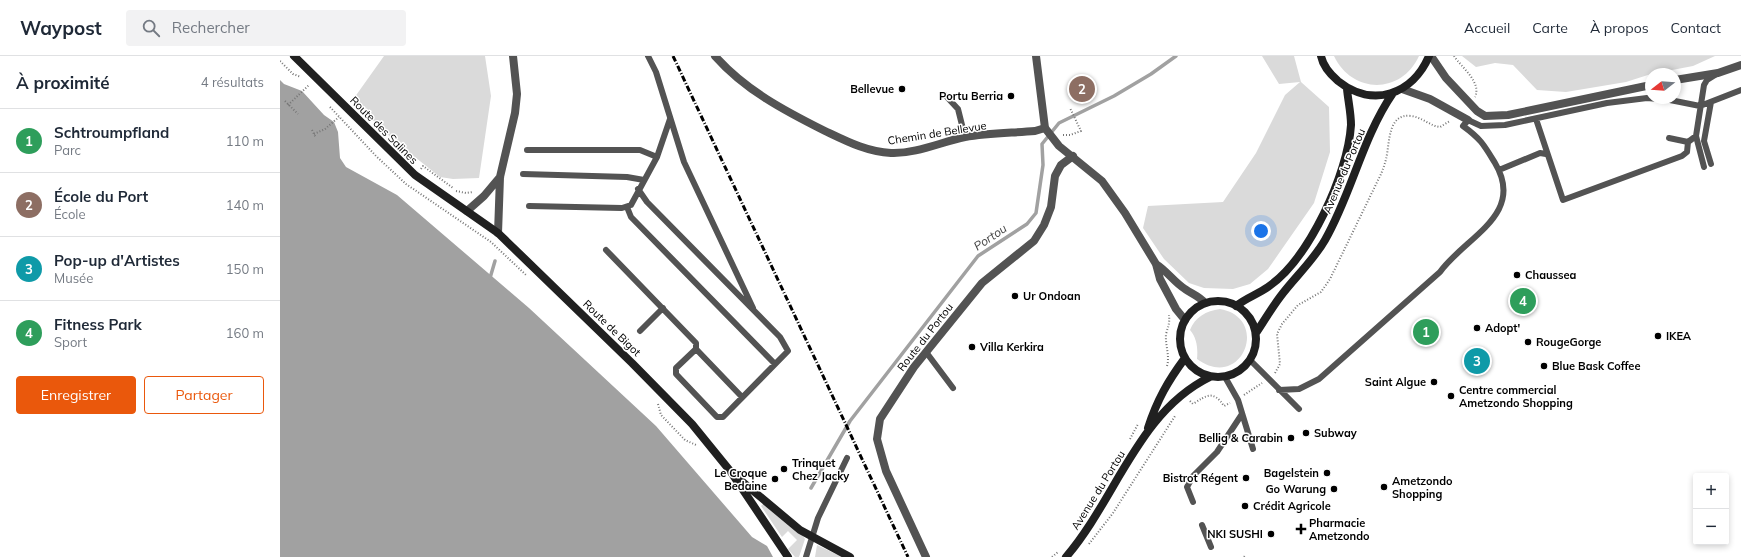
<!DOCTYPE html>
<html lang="fr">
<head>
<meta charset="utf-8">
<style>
	:root { --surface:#fff; --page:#f2f2f3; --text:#1f2937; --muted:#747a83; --line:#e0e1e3; --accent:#ea580c }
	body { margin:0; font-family:Mulish,sans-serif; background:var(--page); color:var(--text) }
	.controls { position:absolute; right:12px; bottom:12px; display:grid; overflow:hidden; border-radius:4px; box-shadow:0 2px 6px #0003 }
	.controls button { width:36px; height:36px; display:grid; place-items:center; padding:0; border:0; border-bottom:1px solid var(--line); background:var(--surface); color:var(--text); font:20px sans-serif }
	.compass { position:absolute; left:1365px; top:12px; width:36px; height:36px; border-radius:50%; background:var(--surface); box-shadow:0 2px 6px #0003; rotate:253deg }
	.you { position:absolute; left:981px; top:175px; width:14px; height:14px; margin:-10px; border:3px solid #fff; border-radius:50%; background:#1a73e8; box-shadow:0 0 0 6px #1a73e833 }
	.badge { display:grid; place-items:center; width:26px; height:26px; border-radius:50%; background:var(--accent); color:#fff; font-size:13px; font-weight:700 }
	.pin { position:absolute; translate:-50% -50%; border:2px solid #fff; box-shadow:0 1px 4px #0006 }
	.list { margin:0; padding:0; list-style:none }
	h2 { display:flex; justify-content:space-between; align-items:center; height:52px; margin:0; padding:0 16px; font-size:17px }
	h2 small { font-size:13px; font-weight:400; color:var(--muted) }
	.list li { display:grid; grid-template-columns:26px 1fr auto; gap:12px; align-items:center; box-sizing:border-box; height:64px; padding:0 16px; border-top:1px solid var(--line) }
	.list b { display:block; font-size:15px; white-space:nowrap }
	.list p { margin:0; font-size:13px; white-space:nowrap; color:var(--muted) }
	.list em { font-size:13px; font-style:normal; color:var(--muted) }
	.actions { display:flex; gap:8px; padding:12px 16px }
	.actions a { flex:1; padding:9px 0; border:1px solid var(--accent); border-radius:4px; text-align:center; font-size:14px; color:var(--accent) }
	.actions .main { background:var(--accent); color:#fff }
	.icon { flex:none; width:22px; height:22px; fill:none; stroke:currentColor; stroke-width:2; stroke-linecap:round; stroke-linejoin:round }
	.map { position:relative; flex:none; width:1461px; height:501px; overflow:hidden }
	header { display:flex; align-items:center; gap:24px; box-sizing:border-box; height:56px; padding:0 20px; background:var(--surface); border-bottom:1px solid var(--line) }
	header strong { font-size:19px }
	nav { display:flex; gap:22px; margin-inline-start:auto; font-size:14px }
	.search { width:280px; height:36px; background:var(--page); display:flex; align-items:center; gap:10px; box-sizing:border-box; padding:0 14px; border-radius:4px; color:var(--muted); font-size:15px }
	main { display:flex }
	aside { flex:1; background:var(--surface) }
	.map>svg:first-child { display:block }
</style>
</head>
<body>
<header>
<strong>Waypost</strong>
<div class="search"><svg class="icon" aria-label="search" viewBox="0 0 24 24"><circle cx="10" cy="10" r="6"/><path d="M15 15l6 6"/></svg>Rechercher</div>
<nav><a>Accueil</a><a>Carte</a><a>À propos</a><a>Contact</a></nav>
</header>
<main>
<aside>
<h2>À proximité<small>4 résultats</small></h2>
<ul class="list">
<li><span class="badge" style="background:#2e9e5b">1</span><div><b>Schtroumpfland</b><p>Parc</p></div><em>110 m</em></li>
<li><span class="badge" style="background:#8d6e63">2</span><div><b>École du Port</b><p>École</p></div><em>140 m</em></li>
<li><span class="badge" style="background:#0f9aa8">3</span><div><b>Pop-up d'Artistes</b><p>Musée</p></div><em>150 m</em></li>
<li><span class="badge" style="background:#2e9e5b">4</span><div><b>Fitness Park</b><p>Sport</p></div><em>160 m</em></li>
</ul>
<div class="actions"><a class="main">Enregistrer</a><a>Partager</a></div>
</aside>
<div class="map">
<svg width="1461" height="501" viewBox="0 0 1461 501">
	<rect width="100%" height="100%" fill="#fff"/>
	<!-- green -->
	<path fill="#dadada" d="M104,0H205L211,40L199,122L173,123L160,121L116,86L72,45Z
		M982,0H1014L1021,26L1049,51L1050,96L1034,147L988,213L970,228L953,233L924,232L909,227L884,203L863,172L868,150L943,146L976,97L1005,39L1020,26L999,28Z
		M1054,0H1139C1121,39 1072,38 1054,0Z
		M1182,0H1435L1413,10L1371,18L1346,26L1286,36L1257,34L1233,9L1215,7L1196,11Z
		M940,253C991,262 962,336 917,303C918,293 917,282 910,274C915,261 926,255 940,253Z
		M483,448L523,480L525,483L519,501H515L508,493L517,484L508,475L502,481L481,450Z
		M537,489L562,501H535Z"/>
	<!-- water -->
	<path fill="#a1a1a1" d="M0,24L4,28L22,35L44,59L54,66L58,76L60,102L66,111L117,139L249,252L376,370L472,481L487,490L493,501H0Z"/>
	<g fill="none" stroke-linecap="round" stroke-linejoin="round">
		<!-- stream -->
		<path stroke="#a1a1a1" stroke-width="3.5" d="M210,222L215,205
			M531,432L570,365L698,200L747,168L756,157L763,109L762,88L779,67L834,40L871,18L896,0"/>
		<!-- path -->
		<path stroke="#757575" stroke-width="2" stroke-dasharray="1 2" stroke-linecap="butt" d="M1174,0C1181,11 1202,26 1195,41
			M0,5L13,18L21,21
			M5,45L18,58
			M8,49L29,29
			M50,51L96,100L126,128L211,186L246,219
			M32,74L36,82
			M34,78L45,73L59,61
			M783,79H790L801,75L790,52
			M141,113L143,110L173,132
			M176,135L186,137L193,136
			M887,310C890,299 885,289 886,278C888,271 890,267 889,259
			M995,317L1000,308L997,278L1002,268L1018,249L1041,236L1050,223L1101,118C1103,113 1105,108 1106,103C1110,88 1107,57 1131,60C1142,61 1150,70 1160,71L1170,65
			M964,339L982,327
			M910,345L913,348C927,339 933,334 944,350L950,347
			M378,348L381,359L405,384L416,389
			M850,383L858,368
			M809,488L833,457L895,360
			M772,501L778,496
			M964,501L965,500"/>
		<!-- service -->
		<path stroke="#535353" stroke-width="6" d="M368,0L376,16L404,106L473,252
			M665,39L678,53L685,81
			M1431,46L1424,85L1431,108
			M1256,63L1283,144L1402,100L1407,96L1408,86L1389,82
			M1416,80L1424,111
			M1408,86L1416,80L1424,29L1427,24L1435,19
			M247,94H360L377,101
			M1219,114L1260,97L1266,98
			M243,118L347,121L364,124
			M249,150L342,152L351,149L377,101L390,63
			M347,151L351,161L495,308
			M326,194L416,287V293L396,312V318L437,361H443L508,295L500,281L367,146L358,133
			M360,275L383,252
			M416,293L462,341
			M646,296L673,332
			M970,304L1019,353
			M945,321L958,344L973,393
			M999,334L1019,333L1039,323L1160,216C1185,181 1246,159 1215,107C1204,89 1201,83 1183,70L1188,64L1201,70L1225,69L1327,47L1367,42L1390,44L1420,50L1461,34
			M913,446L907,431L913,420L937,396L962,358
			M922,469L931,491
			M526,501L538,462L567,402"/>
		<!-- minor -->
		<path stroke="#535353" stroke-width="8" d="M435,0C465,34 505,55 545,75C566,85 587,96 611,97C636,98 661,86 685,81C708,77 732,77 755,75L765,72
			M1151,0L1166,22L1197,55L1205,60L1228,59L1371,29
			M1395,24L1438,17L1461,9
			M1122,33L1150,43L1188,64
			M646,501L606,415L597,383L600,363L634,311L702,227L754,185L764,169L771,151L775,120L781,109L793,100"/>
		<!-- tertiary -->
		<path stroke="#535353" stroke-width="8" d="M756,0L765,72L779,90L822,125L845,157L876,208L880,223L896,253L905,264
			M187,155L204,140L220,121
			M218,177L220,121L235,57L237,38L233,0
			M876,208C887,215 894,226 905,233C912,238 919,240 925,247"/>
		<!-- secondary -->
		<path stroke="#202020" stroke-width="8" d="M14,0L135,119L218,177L352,307L412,368L451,416L508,501
			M1041,0C1043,10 1051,19 1058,25C1093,53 1133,38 1149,0
			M900 283a38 38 0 1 1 76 0a38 38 0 1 1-76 0Z
			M956,250C966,242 978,238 988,231C1029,203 1068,118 1071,69C1071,57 1068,44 1067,33
			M976,277C984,265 991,253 1000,241C1014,222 1033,205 1045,184C1072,137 1082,82 1113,37
			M868,372C877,344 888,325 905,302
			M459,423L520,474L570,501
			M786,501C836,443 858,356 930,321"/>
		<!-- rail -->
		<path stroke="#000" stroke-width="3" stroke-dasharray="6 2 1 2" stroke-linecap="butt" d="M393,0L628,501"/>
	</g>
	<!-- markers -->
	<g fill="#000" stroke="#fff" stroke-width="1.5">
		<circle cx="622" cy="33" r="4"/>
		<circle cx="731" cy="40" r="4"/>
		<circle cx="1237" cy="219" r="4"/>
		<circle cx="735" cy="240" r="4"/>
		<circle cx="1197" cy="272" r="4"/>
		<circle cx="1378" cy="280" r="4"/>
		<circle cx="1248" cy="286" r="4"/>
		<circle cx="692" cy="291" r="4"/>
		<circle cx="1264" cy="310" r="4"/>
		<circle cx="1154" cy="326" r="4"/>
		<circle cx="1171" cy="340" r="4"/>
		<circle cx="1026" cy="377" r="4"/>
		<circle cx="1011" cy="382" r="4"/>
		<circle cx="504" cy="413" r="4"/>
		<circle cx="1047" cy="417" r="4"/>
		<circle cx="966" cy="422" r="4"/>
		<circle cx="495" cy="423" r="4"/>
		<circle cx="1104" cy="431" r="4"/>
		<circle cx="1054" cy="433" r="4"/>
		<circle cx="965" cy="450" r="4"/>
		<path d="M1019 467h4v4h4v4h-4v4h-4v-4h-4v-4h4z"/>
		<circle cx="991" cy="478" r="4"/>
	</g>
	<g text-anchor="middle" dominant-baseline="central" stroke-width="3" stroke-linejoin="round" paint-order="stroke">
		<!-- poi labels -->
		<g font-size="11" font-weight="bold" fill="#000" stroke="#fff" text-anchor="start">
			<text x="614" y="33" text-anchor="end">Bellevue</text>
			<text x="723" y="40" text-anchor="end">Portu Berria</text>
			<text x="1245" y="219">Chaussea</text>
			<text x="743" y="240">Ur Ondoan</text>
			<text x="1205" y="272">Adopt'</text>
			<text x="1386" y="280">IKEA</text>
			<text x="1256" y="286">RougeGorge</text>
			<text x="700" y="291">Villa Kerkira</text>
			<text x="1272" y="310">Blue Bask Coffee</text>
			<text x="1146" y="326" text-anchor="end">Saint Algue</text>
			<text x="1179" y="334">Centre commercial<tspan x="1179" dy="13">Ametzondo Shopping</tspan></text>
			<text x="1034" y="377">Subway</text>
			<text x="1003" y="382" text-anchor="end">Bellig &amp; Carabin</text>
			<text x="512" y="407">Trinquet<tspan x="512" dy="13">Chez Jacky</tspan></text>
			<text x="487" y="417" text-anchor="end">Le Croque<tspan x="487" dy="13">Bedaine</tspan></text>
			<text x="1039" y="417" text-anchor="end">Bagelstein</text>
			<text x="958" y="422" text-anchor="end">Bistrot Régent</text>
			<text x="1112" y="425">Ametzondo<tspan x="1112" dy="13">Shopping</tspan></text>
			<text x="1046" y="433" text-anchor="end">Go Warung</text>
			<text x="973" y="450">Crédit Agricole</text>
			<text x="1029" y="467">Pharmacie<tspan x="1029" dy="13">Ametzondo</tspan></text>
			<text x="983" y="478" text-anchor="end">NKI SUSHI</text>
		</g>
		<!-- street labels -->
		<g font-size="11" fill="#000" stroke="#fff">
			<text transform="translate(104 74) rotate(45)">Route des Salines</text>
			<text transform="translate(657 77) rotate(-9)">Chemin de Bellevue</text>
			<text transform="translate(1064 115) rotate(-67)">Avenue du Portou</text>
			<text transform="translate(332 272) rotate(44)">Route de Bigot</text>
			<text transform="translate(645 281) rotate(-52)">Route du Portou</text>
			<text transform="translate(818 434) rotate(-58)">Avenue du Portou</text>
		</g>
		<!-- water labels -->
		<g font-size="12" font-style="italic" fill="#424242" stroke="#fff">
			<text transform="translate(710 181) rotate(-34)">Portou</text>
		</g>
	</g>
</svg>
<div class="controls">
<button>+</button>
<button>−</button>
</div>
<svg class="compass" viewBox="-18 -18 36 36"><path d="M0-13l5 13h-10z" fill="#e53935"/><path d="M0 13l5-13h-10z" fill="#747a83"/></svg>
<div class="you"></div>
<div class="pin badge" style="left:1146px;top:276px;background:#2e9e5b">1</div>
<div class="pin badge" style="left:802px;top:33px;background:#8d6e63">2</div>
<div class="pin badge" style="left:1197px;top:305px;background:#0f9aa8">3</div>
<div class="pin badge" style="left:1243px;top:245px;background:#2e9e5b">4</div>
</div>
</main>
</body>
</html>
